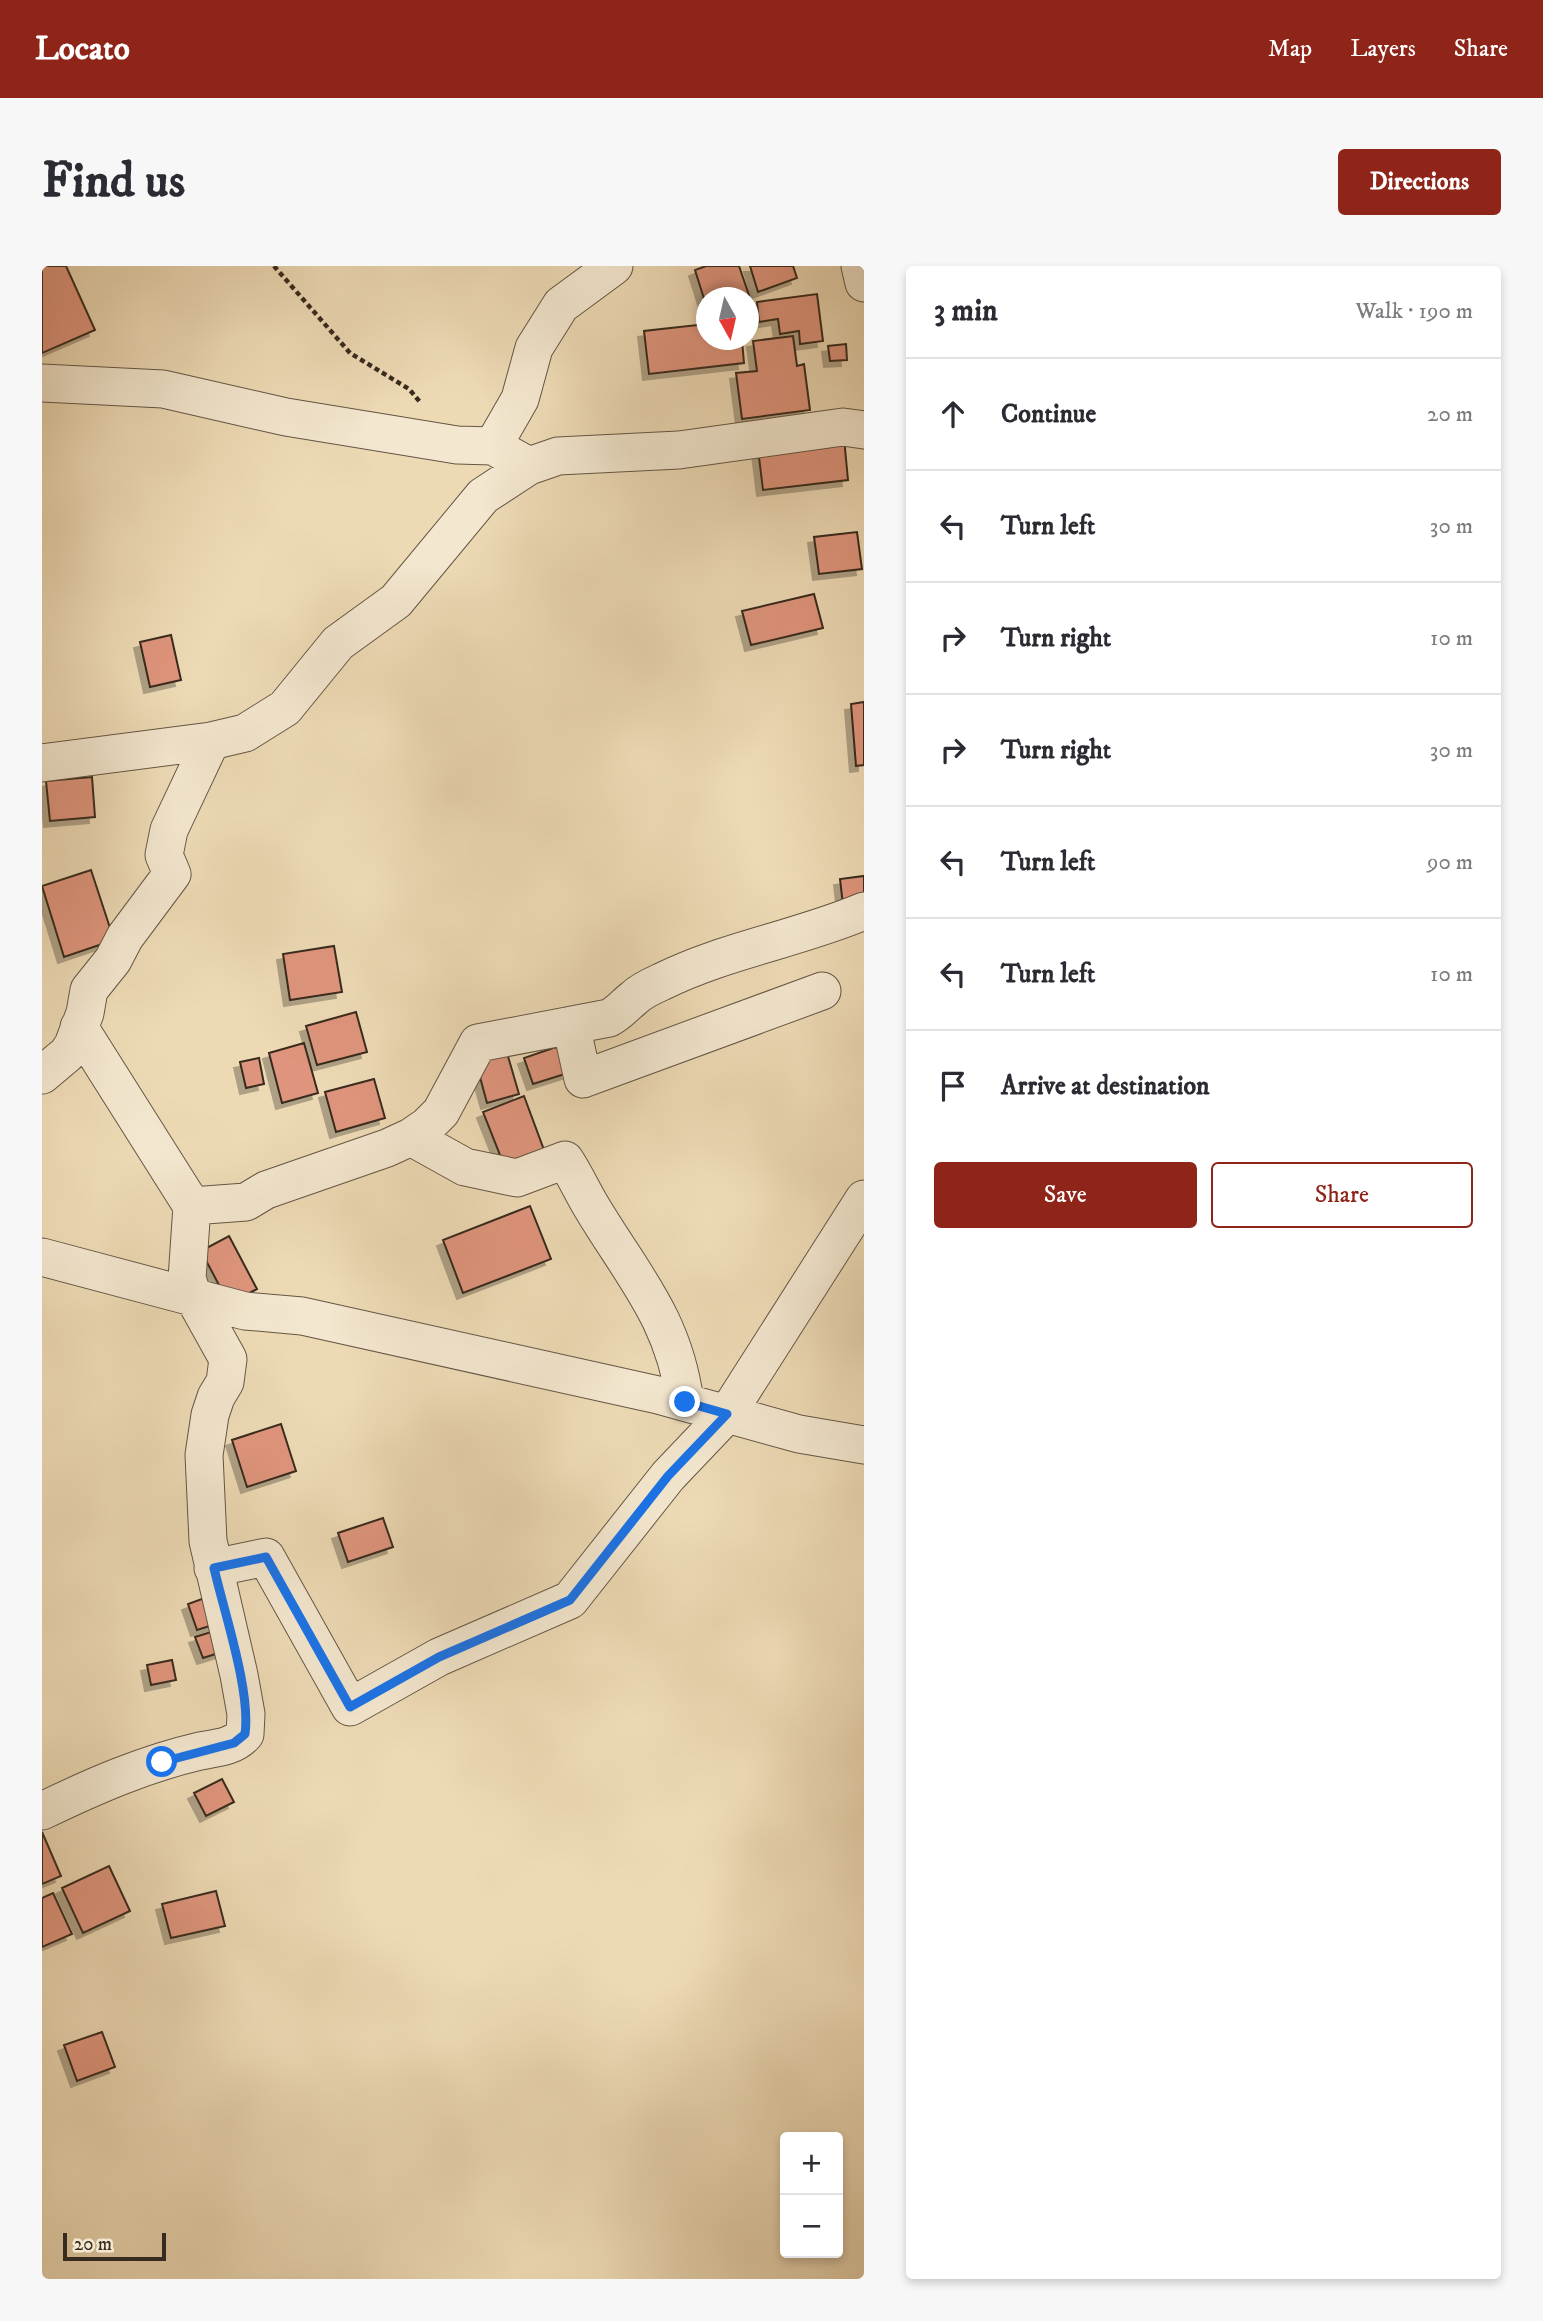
<!DOCTYPE html>
<html lang="en">
<head>
<meta charset="utf-8">
<style>
	:root { --surface:#fff; --page:#f7f7f7; --text:#2b2b33; --muted:#7c7c81; --line:#e1e1e2; --accent:#8f2418 }
	body { margin:0; font-family:"IM FELL DW Pica",serif; background:var(--page); color:var(--text) }
	.controls { position:absolute; right:21px; bottom:21px; display:grid; overflow:hidden; border-radius:7px; box-shadow:0 4px 10px #0003 }
	.controls button { width:63px; height:63px; display:grid; place-items:center; padding:0; border:0; border-bottom:2px solid var(--line); background:var(--surface); color:var(--text); font:35px sans-serif }
	.compass { position:absolute; left:654px; top:21px; width:63px; height:63px; border-radius:50%; background:var(--surface); box-shadow:0 4px 10px #0003; rotate:172deg }
	.scale { position:absolute; left:21px; bottom:18px; width:103px; box-sizing:border-box; padding-left:7px; border:4px solid #372a1e; border-top:0; font-size:19px; line-height:24px; white-space:nowrap; color:#372a1e; -webkit-text-stroke:5px #f3e7cf; paint-order:stroke }
	.stop { position:absolute; width:21px; height:21px; margin:-16px; border:5px solid #1a73e8; border-radius:50%; background:#fff }
	.stop.end { background:#1a73e8; border-color:#fff; box-shadow:0 2px 7px #0008 }
	.list { margin:0; padding:0; list-style:none }
	h2 { display:flex; justify-content:space-between; align-items:center; height:91px; margin:0; padding:0 28px; font-size:30px }
	h2 small { font-size:23px; font-weight:400; color:var(--muted) }
	.list li { display:grid; grid-template-columns:46px 1fr auto; gap:21px; align-items:center; box-sizing:border-box; height:112px; padding:0 28px; border-top:2px solid var(--line) }
	.list b { display:block; font-size:26px; white-space:nowrap }
	.list em { font-size:23px; font-style:normal; color:var(--muted) }
	.actions { display:flex; gap:14px; padding:21px 28px }
	.actions a { flex:1; padding:16px 0; border:2px solid var(--accent); border-radius:7px; text-align:center; font-size:24px; color:var(--accent) }
	.actions .main { background:var(--accent); color:#fff }
	.icon { flex:none; width:38px; height:38px; fill:none; stroke:currentColor; stroke-width:2; stroke-linecap:round; stroke-linejoin:round }
	.map { position:relative; flex:none; width:822px; height:2013px; overflow:hidden; border-radius:7px }
	header { display:flex; align-items:center; gap:42px; box-sizing:border-box; height:98px; padding:0 35px; background:var(--accent); color:#fff }
	header strong { font-size:33px }
	nav { display:flex; gap:38px; margin-inline-start:auto; font-size:24px }
	.intro { display:flex; align-items:center; justify-content:space-between; box-sizing:border-box; height:168px; padding:0 42px }
	h1 { margin:0; font-size:49px }
	.button { padding:18px 32px; border-radius:7px; background:var(--accent); color:#fff; font-size:24px; font-weight:700 }
	main { display:flex; gap:42px; padding:0 42px }
	aside { flex:1; background:var(--surface); border-radius:7px; box-shadow:0 4px 10px #0003 }
	.map>svg:first-child { display:block }
</style>
</head>
<body>
<header>
<strong>Locato</strong>
<nav><a>Map</a><a>Layers</a><a>Share</a></nav>
</header>
<div class="intro"><h1>Find us</h1><a class="button">Directions</a></div>
<main>
<div class="map">
<svg width="822" height="2013" viewBox="0 0 822 2013">
	<defs>
		<filter id="shadow"><feDropShadow dx="-6" dy="6" stdDeviation="0" flood-color="#0004"/></filter>
	</defs>
	<rect width="100%" height="100%" fill="#eddab5"/>
	<filter id="stains"><feTurbulence type="fractalNoise" baseFrequency=".00286" numOctaves="4"/><feColorMatrix values="0 0 0 0 .2 0 0 0 0 .09 0 0 0 0 .02 0 0 0 .5 -.17"/></filter>
	<radialGradient id="worn" r=".72"><stop offset=".6" stop-color="#630" stop-opacity="0"/><stop offset="1" stop-color="#630" stop-opacity=".3"/></radialGradient>
	<!-- building -->
	<path fill="#df957d" stroke="#372a1e" stroke-width="2" filter="url(#shadow)" d="M0,0H24L53,64L0,87Z
		M664,0H697L708,32H664V39L653,4Z
		M708,0H751L755,12L716,26Z
		M775,28L781,75L758,78L757,65L738,68L736,53L717,56L715,36Z
		M664,58V74H700L702,97L607,108L602,65Z
		M751,70L755,100L762,98L768,144L700,153L694,107L715,105L711,75Z
		M804,78L805,94L788,95L786,80Z
		M802,172L806,214L721,224L716,183Z
		M815,266L820,303L777,308L772,271Z
		M772,328L781,362L709,379L700,345Z
		M129,369L139,414L108,421L98,376Z
		M822,436V499L814,500L809,438Z
		M50,511L53,551L8,555L4,515Z
		M49,604L72,674L22,691L0,620Z
		M822,610V636L801,639L798,613Z
		M292,680L300,726L248,734L241,688Z
		M314,746L325,786L275,799L264,760Z
		M262,777L276,827L240,837L227,787Z
		M463,780L477,828L445,837L432,789Z
		M517,780L526,807L491,818L482,792Z
		M217,792L222,818L204,822L198,796Z
		M332,813L343,852L294,866L283,826Z
		M482,830L502,884L462,899L441,846Z
		M488,940L509,993L421,1027L401,974Z
		M187,970L215,1023L187,1038L159,985Z
		M239,1158L254,1205L205,1221L190,1174Z
		M341,1252L351,1281L306,1296L296,1267Z
		M168,1330L177,1357L155,1364L146,1338Z
		M179,1363L186,1384L161,1392L153,1371Z
		M130,1394L134,1414L109,1419L105,1399Z
		M180,1513L192,1536L164,1550L152,1527Z
		M0,1566L19,1610L0,1618Z
		M67,1600L88,1645L41,1667L20,1622Z
		M174,1625L183,1660L129,1672L120,1638Z
		M11,1627L30,1668L0,1681V1632Z
		M60,1766L73,1801L35,1815L22,1779Z"/>
	<g fill="none" stroke-linecap="round" stroke-linejoin="round">
		<!-- minor casing -->
		<g stroke="#645644" stroke-width="39">
			<path id="minor" d="M818,0L822,17
				M0,117L121,123L244,151L415,179L451,180L487,200
				M451,180L478,133L492,82L519,39L572,0
				M0,497L169,475L203,467L243,442L296,377L354,335L441,230L487,200L516,190L637,184L801,161L822,164
				M529,759L541,813L780,725
				M37,761L150,940
				M0,809L25,788L31,779L43,747L47,724L71,694L83,671L130,608L122,589L127,564L169,475
				M369,871L423,901L475,912L523,894C533,909 540,925 549,940C590,1009 632,1052 643,1136
				M0,991L203,1045L260,1050L616,1129L757,1168L822,1179
				M171,1302L224,1291L308,1441L397,1391L528,1334L626,1210L685,1148L822,933
				M0,1545C52,1520 102,1498 158,1485C174,1482 192,1481 203,1468L204,1448L197,1409L166,1275L162,1189L168,1149L174,1131L183,1116L186,1093L151,1030L145,1013L150,940L204,936L224,924L345,882L369,871L385,860L399,846L436,777L567,752C577,747 583,739 592,732C599,725 610,720 619,716C683,684 756,673 822,645"/>
		</g>
		<!-- path -->
		<path stroke="#372a1e" stroke-width="4.5" stroke-dasharray="5 3.5" stroke-linecap="butt" d="M232,0L308,87L367,123L378,136"/>
		<!-- minor -->
		<use href="#minor" stroke="#f3e7cf" stroke-width="37"/>
	</g>
	<g fill="none" stroke-linecap="round" stroke-linejoin="round">
		<!-- route -->
		<path stroke="#1a73e8" stroke-width="9" d="M120,1496L192,1477L203,1468C209,1425 182,1346 172,1302L224,1291L308,1441L397,1391L528,1334L626,1210L685,1148L643,1136"/>
	</g>
	<rect width="100%" height="100%" filter="url(#stains)"/>
	<rect width="100%" height="100%" fill="url(#worn)"/>
</svg>
<div class="controls">
<button>+</button>
<button>−</button>
</div>
<svg class="compass" viewBox="-18 -18 36 36"><path d="M0-13l5 13h-10z" fill="#e53935"/><path d="M0 13l5-13h-10z" fill="#7c7c81"/></svg>
<div class="scale">20 m</div>
<div class="stop" style="left:120px;top:1496px"></div>
<div class="stop end" style="left:643px;top:1136px"></div>
</div>
<aside>
<h2>3 min<small>Walk · 190 m</small></h2>
<ul class="list">
<li><svg class="icon" aria-label="ahead" viewBox="0 0 24 24"><path d="M12 20V5M6 11l6-6 6 6"/></svg><div><b>Continue</b></div><em>20 m</em></li>
<li><svg class="icon" aria-label="left" viewBox="0 0 24 24"><path d="M17 20v-9H6M10 6l-5 5 5 5"/></svg><div><b>Turn left</b></div><em>30 m</em></li>
<li><svg class="icon" aria-label="right" viewBox="0 0 24 24"><path d="M7 20v-9h11M14 6l5 5-5 5"/></svg><div><b>Turn right</b></div><em>10 m</em></li>
<li><svg class="icon" aria-label="right" viewBox="0 0 24 24"><path d="M7 20v-9h11M14 6l5 5-5 5"/></svg><div><b>Turn right</b></div><em>30 m</em></li>
<li><svg class="icon" aria-label="left" viewBox="0 0 24 24"><path d="M17 20v-9H6M10 6l-5 5 5 5"/></svg><div><b>Turn left</b></div><em>90 m</em></li>
<li><svg class="icon" aria-label="left" viewBox="0 0 24 24"><path d="M17 20v-9H6M10 6l-5 5 5 5"/></svg><div><b>Turn left</b></div><em>10 m</em></li>
<li><svg class="icon" aria-label="arrive" viewBox="0 0 24 24"><path d="M6 21V4h12l-3 4 3 4H6"/></svg><div><b>Arrive at destination</b></div></li>
</ul>
<div class="actions"><a class="main">Save</a><a>Share</a></div>
</aside>
</main>
</body>
</html>
